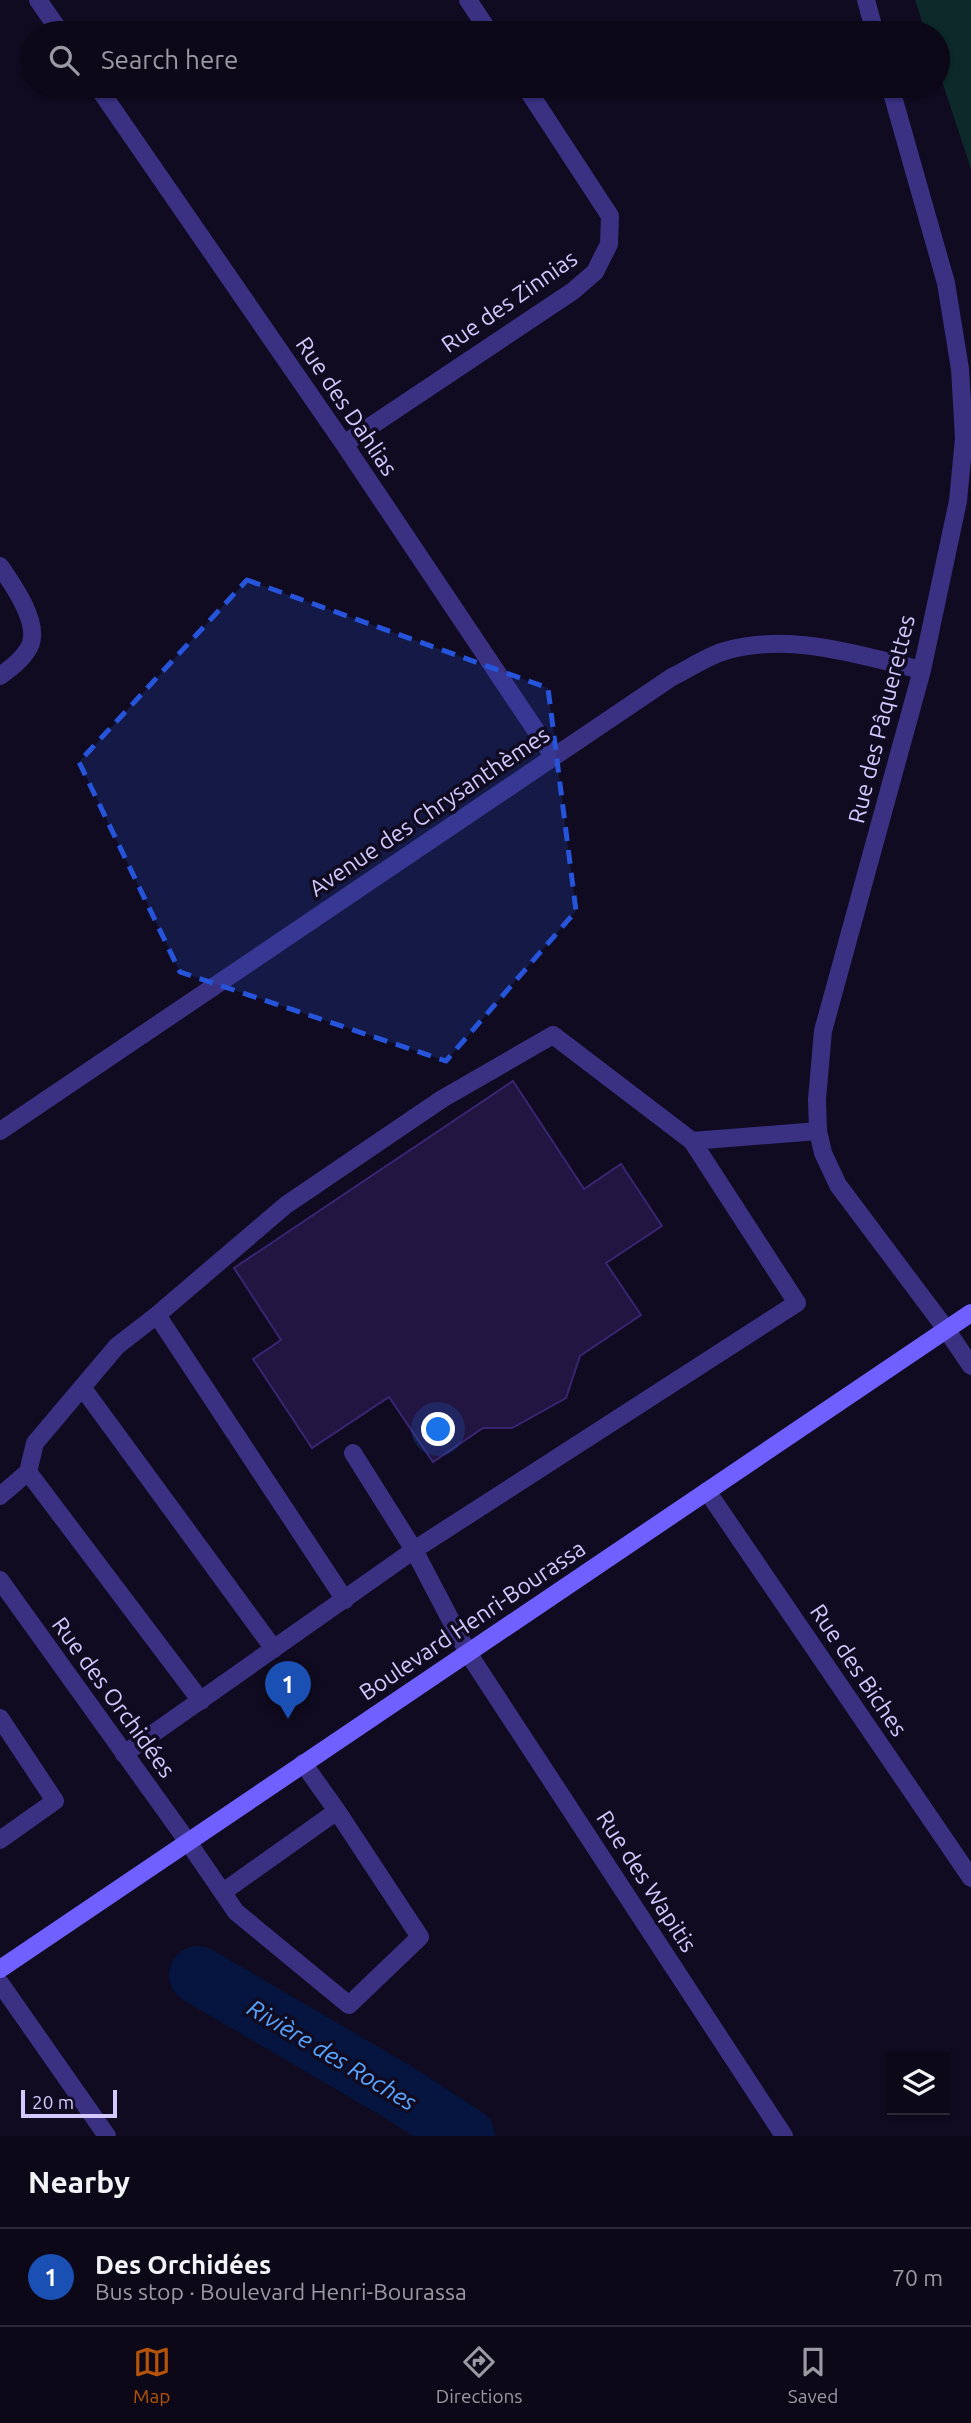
<!DOCTYPE html>
<html lang="en">
<head>
<meta charset="utf-8">
<style>
	:root { --surface:#0c0818; --page:#151121; --text:#f1f3f6; --muted:#9a9aa2; --line:#2c2937; --accent:#b45309 }
	body { margin:0; font-family:Ubuntu,sans-serif; background:var(--page); color:var(--text) }
	.controls { position:absolute; right:21px; bottom:21px; display:grid; overflow:hidden; border-radius:0px; box-shadow:0 2px 5px #0004 }
	.controls button { width:63px; height:63px; display:grid; place-items:center; padding:0; border:0; border-bottom:2px solid var(--line); background:var(--surface); color:var(--text); font:35px sans-serif }
	.scale { position:absolute; left:21px; bottom:18px; width:96px; box-sizing:border-box; padding-left:7px; border:4px solid #d3c9ff; border-top:0; font-size:19px; line-height:24px; white-space:nowrap; color:#d3c9ff; -webkit-text-stroke:5px #100b20; paint-order:stroke }
	.you { position:absolute; left:439px; top:1430px; width:24px; height:24px; margin:-18px; border:5px solid #fff; border-radius:50%; background:#1a73e8; box-shadow:0 0 0 10px #1a73e833 }
	.badge { display:grid; place-items:center; width:46px; height:46px; border-radius:50%; background:var(--accent); color:#fff; font-size:23px; font-weight:700 }
	.pin { position:absolute; translate:-50% -58px; filter:drop-shadow(0 2px 4px #0008) }
	.pin::after { content:''; position:absolute; top:37px; width:24px; height:21px; background:inherit; clip-path:polygon(0 0,100% 0,50% 100%) }
	.list { margin:0; padding:0; list-style:none }
	h2 { display:flex; justify-content:space-between; align-items:center; height:91px; margin:0; padding:0 28px; font-size:30px }
	h2 small { font-size:23px; font-weight:400; color:var(--muted) }
	.list li { display:grid; grid-template-columns:46px 1fr auto; gap:21px; align-items:center; box-sizing:border-box; height:98px; padding:0 28px; border-top:2px solid var(--line) }
	.list b { display:block; font-size:26px; white-space:nowrap }
	.list p { margin:0; font-size:23px; white-space:nowrap; color:var(--muted) }
	.list em { font-size:23px; font-style:normal; color:var(--muted) }
	.icon { flex:none; width:38px; height:38px; fill:none; stroke:currentColor; stroke-width:2; stroke-linecap:round; stroke-linejoin:round }
	.map { position:relative; flex:none; width:971px; height:2136px; overflow:hidden }
	.search { position:absolute; background:var(--surface); box-shadow:0 2px 5px #0004; left:21px; right:21px; top:21px; height:77px; display:flex; align-items:center; gap:18px; box-sizing:border-box; padding:0 24px; border-radius:38px; color:var(--muted); font-size:26px }
	.sheet { height:189px; background:var(--surface) }
	nav { display:flex; justify-content:space-around; align-items:center; box-sizing:border-box; height:98px; border-top:2px solid var(--line); background:var(--surface); font-size:19px; color:var(--muted) }
	nav a { display:grid; justify-items:center; gap:4px }
	nav .on { color:var(--accent) }
	.map>svg:first-child { display:block }
</style>
</head>
<body>
<div class="map">
<svg width="971" height="2136" viewBox="0 0 971 2136">
	<rect width="100%" height="100%" fill="#100b20"/>
	<!-- green -->
	<path fill="#0d292a" d="M915,0H971V169L938,69V33H926Z"/>
	<g fill="none" stroke-linecap="round" stroke-linejoin="round">
		<!-- river -->
		<path stroke="#05153f" stroke-width="58" d="M198,1975L398,2092L466,2136"/>
	</g>
	<!-- building -->
	<path fill="#221542" stroke="#392571" stroke-width="2" d="M513,1081L584,1189L621,1164L662,1226L606,1263L641,1315L580,1356L566,1398L512,1428H483L433,1462L389,1397L312,1448L253,1359L281,1340L234,1268Z"/>
	<g fill="none" stroke-linecap="round" stroke-linejoin="round">
		<!-- service -->
		<path stroke="#3a3183" stroke-width="18" d="M692,1141L818,1131
			M157,1315L286,1205L442,1099L553,1035L692,1141L797,1303L414,1550L353,1453
			M82,1387L274,1649
			M28,1472L35,1443L117,1346L157,1315L345,1600
			M0,1496L28,1472L201,1701
			M0,1718L55,1801L0,1840
			M124,1754L414,1550L468,1653
			M303,1763L337,1811
			M188,1842L236,1912L349,2005L420,1937L337,1811L223,1892"/>
		<!-- minor -->
		<path stroke="#3a3183" stroke-width="18" d="M38,0L61,33
			M468,0L490,33
			M866,0L875,33
			M97,86L344,444L553,756
			M890,86L946,283L960,369L964,438L958,501L922,670L823,1031L817,1099L818,1131L823,1153L838,1185L946,1329L971,1366
			M344,444L573,291L595,272L609,244L610,216L525,86
			M0,566C13,585 38,620 31,643C26,657 11,668 0,676
			M0,1131L672,677C689,669 707,656 725,651C791,632 858,655 922,670
			M707,1491L971,1878
			M0,1580L188,1842
			M468,1653L784,2136
			M0,1983L107,2136"/>
		<!-- secondary -->
		<path stroke="#7060ff" stroke-width="18" d="M0,1969L971,1313"/>
	</g>
	<!-- marked area -->
	<path fill="#2654da" fill-opacity="0.2" stroke="#2654da" stroke-width="5" stroke-dasharray="14 9" stroke-linejoin="round" d="M247,580L548,688L576,911L446,1061L180,972L79,762Z"/>
	<g text-anchor="middle" dominant-baseline="central" stroke-width="7" stroke-linejoin="round" paint-order="stroke">
		<!-- street labels -->
		<g font-size="23" fill="#d3c9ff" stroke="#100b20">
			<text transform="translate(509 301) rotate(-35)">Rue des Zinnias</text>
			<text transform="translate(347 406) rotate(56)">Rue des Dahlias</text>
			<text transform="translate(881 719) rotate(-76)">Rue des Pâquerettes</text>
			<text transform="translate(429 811) rotate(-34)">Avenue des Chrysanthèmes</text>
			<text transform="translate(472 1620) rotate(-34)">Boulevard Henri-Bourassa</text>
			<text transform="translate(859 1670) rotate(56)">Rue des Biches</text>
			<text transform="translate(114 1697) rotate(54)">Rue des Orchidées</text>
			<text transform="translate(647 1881) rotate(57)">Rue des Wapitis</text>
		</g>
		<!-- water labels -->
		<g font-size="24" font-style="italic" fill="#57a5ff" stroke="#100b20">
			<text transform="translate(332 2055) rotate(31)">Rivière des Roches</text>
		</g>
	</g>
</svg>
<div class="controls">
<button><svg class="icon" aria-label="layers" viewBox="0 0 24 24"><path d="M12 4l9 5-9 5-9-5zM3 14l9 5 9-5"/></svg></button>
</div>
<div class="scale">20 m</div>
<div class="you"></div>
<div class="pin badge" style="left:288px;top:1719px;background:#1a4fb4">1</div>
<div class="search"><svg class="icon" aria-label="search" viewBox="0 0 24 24"><circle cx="10" cy="10" r="6"/><path d="M15 15l6 6"/></svg>Search here</div>
</div>
<section class="sheet">
<h2>Nearby<small></small></h2>
<ul class="list">
<li><span class="badge" style="background:#1a4fb4">1</span><div><b>Des Orchidées</b><p>Bus stop · Boulevard Henri-Bourassa</p></div><em>70 m</em></li>
</ul>
</section>
<nav>
<a class="on"><svg class="icon" aria-label="map" viewBox="0 0 24 24"><path d="M3 6l6-2 6 2 6-2v14l-6 2-6-2-6 2zM9 4v14M15 6v14"/></svg>Map</a>
<a><svg class="icon" aria-label="directions" viewBox="0 0 24 24"><path d="M12 3l9 9-9 9-9-9zM9 14v-3h6M13 9l2 2-2 2"/></svg>Directions</a>
<a><svg class="icon" aria-label="saved" viewBox="0 0 24 24"><path d="M7 4h10v16l-5-4-5 4z"/></svg>Saved</a>
</nav>
</body>
</html>
